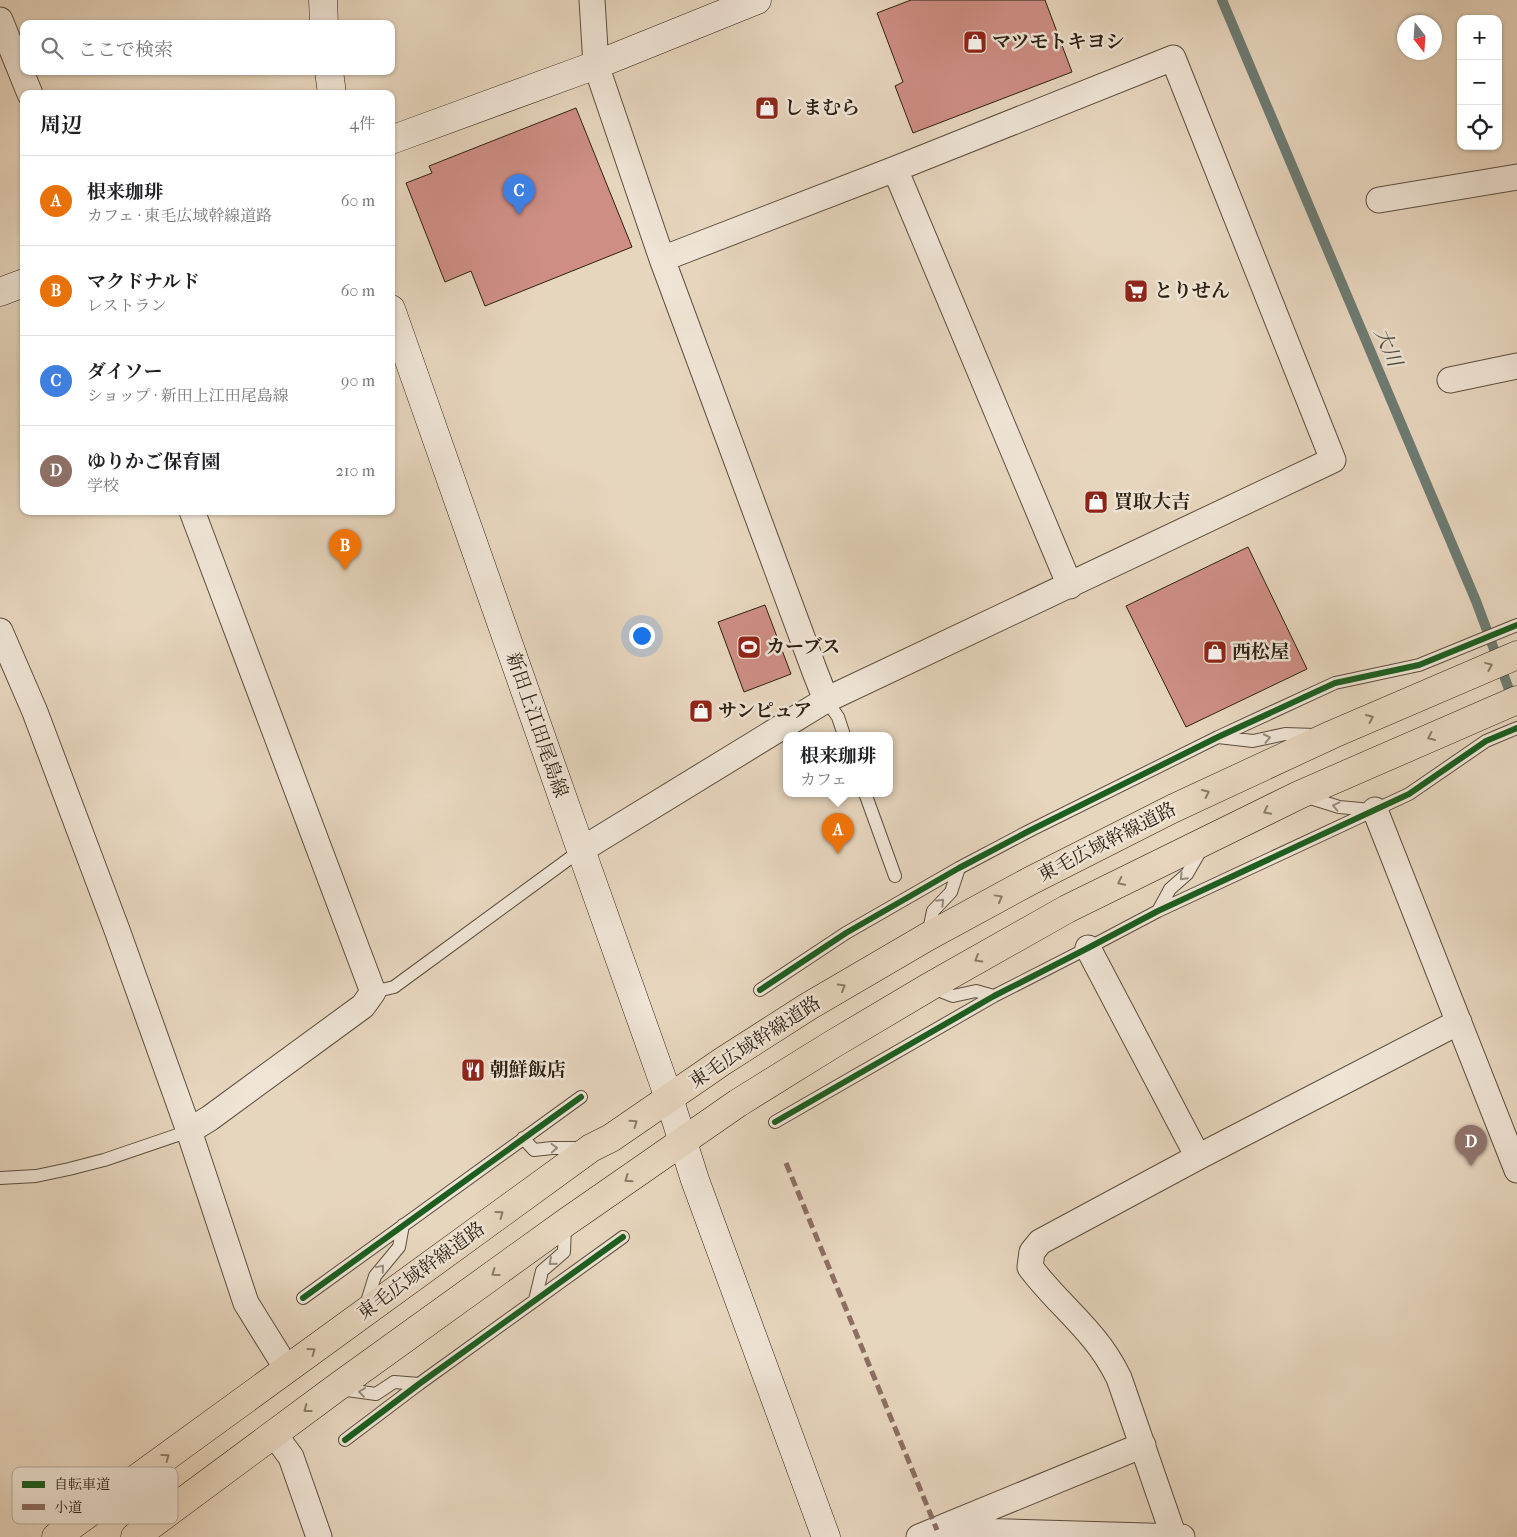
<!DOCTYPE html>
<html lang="ja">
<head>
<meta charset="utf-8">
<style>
	:root { --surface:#fff; --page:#f2f2f2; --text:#202124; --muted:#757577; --line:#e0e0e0; --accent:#ea580c }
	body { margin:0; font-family:"IM FELL French Canon","Noto Serif JP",serif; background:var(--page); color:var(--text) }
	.controls { position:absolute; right:15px; top:15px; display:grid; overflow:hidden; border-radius:10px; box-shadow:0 1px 4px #0004 }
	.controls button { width:45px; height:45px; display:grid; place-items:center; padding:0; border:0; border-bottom:1px solid var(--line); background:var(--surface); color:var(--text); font:25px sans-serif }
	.compass { position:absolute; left:1397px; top:15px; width:45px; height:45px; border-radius:50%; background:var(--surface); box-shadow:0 1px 4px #0004; rotate:163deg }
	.you { position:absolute; left:641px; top:635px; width:18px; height:18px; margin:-12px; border:4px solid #fff; border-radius:50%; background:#1a73e8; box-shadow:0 0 0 8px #1a73e833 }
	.badge { display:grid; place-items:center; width:32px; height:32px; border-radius:50%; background:var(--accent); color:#fff; font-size:16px; font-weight:700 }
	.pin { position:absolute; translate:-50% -41px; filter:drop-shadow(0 1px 2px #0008) }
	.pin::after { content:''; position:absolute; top:26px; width:18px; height:15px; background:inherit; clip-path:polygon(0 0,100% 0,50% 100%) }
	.popup { position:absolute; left:783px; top:732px; width:110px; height:65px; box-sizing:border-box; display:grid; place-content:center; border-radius:10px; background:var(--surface); filter:drop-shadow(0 1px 4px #0005); font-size:16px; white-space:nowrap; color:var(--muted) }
	.popup b { font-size:19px; color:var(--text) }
	.popup::after { content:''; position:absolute; left:50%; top:100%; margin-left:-10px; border:10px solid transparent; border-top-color:var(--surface) }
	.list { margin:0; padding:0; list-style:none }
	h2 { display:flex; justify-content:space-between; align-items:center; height:65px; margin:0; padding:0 20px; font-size:21px }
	h2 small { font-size:16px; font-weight:400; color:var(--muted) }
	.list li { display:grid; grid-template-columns:32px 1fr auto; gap:15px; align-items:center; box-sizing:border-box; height:90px; padding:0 20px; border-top:1px solid var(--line) }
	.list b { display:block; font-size:19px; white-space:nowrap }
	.list p { margin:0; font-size:16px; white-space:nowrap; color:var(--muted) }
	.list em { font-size:16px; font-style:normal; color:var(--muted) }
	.icon { flex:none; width:28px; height:28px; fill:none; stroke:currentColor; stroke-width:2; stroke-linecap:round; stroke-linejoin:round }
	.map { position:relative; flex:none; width:1517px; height:1537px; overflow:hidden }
	.search { position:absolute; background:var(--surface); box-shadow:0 1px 4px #0004; left:20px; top:20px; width:375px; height:55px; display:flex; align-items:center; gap:12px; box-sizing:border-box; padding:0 18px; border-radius:10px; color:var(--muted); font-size:19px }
	.panel { position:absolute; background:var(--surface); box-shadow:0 1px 4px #0004; left:20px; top:90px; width:375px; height:425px; border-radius:10px }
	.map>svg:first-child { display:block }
</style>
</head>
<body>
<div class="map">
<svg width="1517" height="1537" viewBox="0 0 1517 1537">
	<rect width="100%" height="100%" fill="#e7d6be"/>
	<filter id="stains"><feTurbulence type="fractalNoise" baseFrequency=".004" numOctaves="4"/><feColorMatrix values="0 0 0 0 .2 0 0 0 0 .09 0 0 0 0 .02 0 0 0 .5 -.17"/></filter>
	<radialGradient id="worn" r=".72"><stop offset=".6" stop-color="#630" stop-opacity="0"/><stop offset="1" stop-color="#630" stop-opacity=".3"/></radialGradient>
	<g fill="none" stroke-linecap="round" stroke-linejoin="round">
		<!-- stream -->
		<path stroke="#6d7c74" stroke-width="10" d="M1222,0L1476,601L1513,700"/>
	</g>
	<!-- building -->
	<path fill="#ce8e84" stroke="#2d2113" d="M911,0H1045L1072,72L913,133L895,86L903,82L877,13Z
		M576,108L632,247L485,306L471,271L445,282L406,183L432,173L429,166Z
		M1248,547L1307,669L1186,727L1126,606Z
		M765,605L791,674L744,692L718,622Z"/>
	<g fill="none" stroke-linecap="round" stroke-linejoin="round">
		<!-- lane casing -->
		<g stroke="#5c4e3e" stroke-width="14">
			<path id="lane" d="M826,700L838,717L844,735
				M1218,737L1253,741L1285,734L1315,735
				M865,793L895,876
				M1304,796L1339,807L1372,810
				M1158,911L1170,889L1187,874L1202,848
				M928,935L933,911L951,892L959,868
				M930,987L953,996L976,991L994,996
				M760,990L846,933L959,868L1029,831L1218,737L1335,683L1419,665L1517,625
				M373,992L394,987L581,850
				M775,1122L994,996L1088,948L1158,911L1409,794L1486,741L1517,728
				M523,1138L534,1150L552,1148H585
				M0,1178L36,1176L69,1169L104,1160L189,1131
				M303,1298L581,1097
				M535,1300L542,1271L564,1252L565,1225
				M365,1308L375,1276L399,1247L403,1225
				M340,1389L376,1394L394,1382L419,1384
				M345,1440L419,1384L623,1237"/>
		</g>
		<!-- street casing -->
		<g stroke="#5c4e3e" stroke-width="27">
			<path id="street" d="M592,0L596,65L662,259L815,672L826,700
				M0,20L30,94
				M895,169L1070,586
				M1379,200L1517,177
				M1450,380L1517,366
				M0,631L35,712L117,930L189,1131L246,1303L287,1369
				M1375,810L1517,1170
				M581,850L826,700L1333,460L1173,58L895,169L662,259
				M1088,948L1198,1157
				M189,1131L210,1118L363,1006L373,992L192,511
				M274,1434L291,1457L319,1537
				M937,1530L1182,1537
				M919,1537L1143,1445
				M1174,1537L1119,1378C1112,1364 1104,1351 1094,1339C1074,1314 1049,1293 1030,1267L1032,1252L1040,1242L1198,1157L1459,1022"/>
		</g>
		<!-- secondary casing -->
		<g stroke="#2d2113" stroke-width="29">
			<path id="secondary" d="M323,0L324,24
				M329,71L332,94
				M391,140L596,65L757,0
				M0,292L24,283
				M391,309L581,850L669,1098L695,1180L826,1537"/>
		</g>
		<!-- highway casing -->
		<g stroke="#2d2113" stroke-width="29">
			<path id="highway" d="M56,1537L591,1148L611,1138L723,1061L809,1006L927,937L1030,881L1172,809L1331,735L1517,655
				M135,1537L336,1388L565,1223L738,1103L833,1044L929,987L1067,909L1299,795L1517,700"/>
		</g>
		<!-- lane -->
		<use href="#lane" stroke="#efe4d5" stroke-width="12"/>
		<!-- street -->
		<use href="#street" stroke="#efe4d5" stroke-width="25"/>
		<!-- secondary -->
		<use href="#secondary" stroke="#efe4d5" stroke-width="28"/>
		<!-- highway -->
		<use href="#highway" stroke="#e7d6be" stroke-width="28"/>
		<!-- quiet -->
		<path stroke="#8d6e63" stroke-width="5" stroke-dasharray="10 5" stroke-linecap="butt" d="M786,1163L937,1530"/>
		<!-- cycleway casing -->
		<g stroke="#efe4d5" stroke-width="9">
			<path id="cycleway" d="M760,990L846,933L959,868L1029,831L1218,737L1335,683L1419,665L1517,625
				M775,1122L994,996L1088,948L1158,911L1409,794L1486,741L1517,728
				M303,1298L581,1097
				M345,1440L419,1384L623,1237"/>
		</g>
		<!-- cycleway -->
		<use href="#cycleway" stroke="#1b5e20" stroke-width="6"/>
	</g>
	<!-- one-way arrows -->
	<defs><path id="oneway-chevron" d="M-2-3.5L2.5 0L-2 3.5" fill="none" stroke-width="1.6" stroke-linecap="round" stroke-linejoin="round" transform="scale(1.25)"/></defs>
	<g stroke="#8a7c68">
		<use href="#oneway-chevron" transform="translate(1489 666) rotate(-22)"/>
		<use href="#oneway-chevron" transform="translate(1370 718) rotate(-24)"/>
		<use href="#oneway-chevron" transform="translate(1431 737) rotate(156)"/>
		<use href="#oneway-chevron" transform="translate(1206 793) rotate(-25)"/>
		<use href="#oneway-chevron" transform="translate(1267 811) rotate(153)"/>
		<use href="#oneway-chevron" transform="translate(1121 882) rotate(154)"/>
		<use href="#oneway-chevron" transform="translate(999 898) rotate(-29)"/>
		<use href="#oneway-chevron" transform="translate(978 959) rotate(150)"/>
		<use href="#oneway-chevron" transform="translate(842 987) rotate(-30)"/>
		<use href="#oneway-chevron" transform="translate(634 1123) rotate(-35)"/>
		<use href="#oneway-chevron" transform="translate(628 1179) rotate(145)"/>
		<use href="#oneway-chevron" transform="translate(500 1214) rotate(-36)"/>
		<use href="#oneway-chevron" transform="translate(495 1273) rotate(144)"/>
		<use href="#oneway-chevron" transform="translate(312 1351) rotate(-36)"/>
		<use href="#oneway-chevron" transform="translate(307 1409) rotate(143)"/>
		<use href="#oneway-chevron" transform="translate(166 1457) rotate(-36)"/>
	</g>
	<g stroke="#988c7e">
		<use href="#oneway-chevron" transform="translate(1267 738) rotate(-12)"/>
		<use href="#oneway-chevron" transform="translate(1336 806) rotate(-167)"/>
		<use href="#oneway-chevron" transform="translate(1183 877) rotate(135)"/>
		<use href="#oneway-chevron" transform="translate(941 902) rotate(-45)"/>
		<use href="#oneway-chevron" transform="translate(554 1148) rotate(-2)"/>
		<use href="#oneway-chevron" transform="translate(552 1262) rotate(139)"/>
		<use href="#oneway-chevron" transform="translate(381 1268) rotate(-50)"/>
		<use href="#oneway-chevron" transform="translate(362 1392) rotate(-172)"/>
	</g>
	<!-- icons -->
	<defs>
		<g id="shop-square" transform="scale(1.25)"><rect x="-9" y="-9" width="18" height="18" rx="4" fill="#8f2418" stroke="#efe4d5"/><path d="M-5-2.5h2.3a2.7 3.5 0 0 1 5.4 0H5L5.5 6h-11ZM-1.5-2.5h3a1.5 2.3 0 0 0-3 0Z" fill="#fff"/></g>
		<g id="supermarket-square" transform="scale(1.25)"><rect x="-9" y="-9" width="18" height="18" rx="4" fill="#8f2418" stroke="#efe4d5"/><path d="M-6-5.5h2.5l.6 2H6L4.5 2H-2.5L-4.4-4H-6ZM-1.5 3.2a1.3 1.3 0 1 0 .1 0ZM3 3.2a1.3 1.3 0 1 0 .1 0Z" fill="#fff"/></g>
		<g id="stadium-square" transform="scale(1.25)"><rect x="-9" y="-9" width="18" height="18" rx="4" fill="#8f2418" stroke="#efe4d5"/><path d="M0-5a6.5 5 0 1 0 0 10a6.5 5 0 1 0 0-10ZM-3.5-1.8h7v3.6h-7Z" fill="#fff"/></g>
		<g id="restaurant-square" transform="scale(1.25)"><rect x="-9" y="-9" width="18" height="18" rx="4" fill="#8f2418" stroke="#efe4d5"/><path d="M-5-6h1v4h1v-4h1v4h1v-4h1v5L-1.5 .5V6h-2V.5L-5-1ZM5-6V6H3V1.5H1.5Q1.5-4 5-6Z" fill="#fff"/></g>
	</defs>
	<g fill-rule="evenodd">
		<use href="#shop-square" x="975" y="42"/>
		<use href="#shop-square" x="767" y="108"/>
		<use href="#supermarket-square" x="1136" y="291"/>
		<use href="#shop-square" x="1096" y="502"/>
		<use href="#stadium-square" x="749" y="647"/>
		<use href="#shop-square" x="1215" y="652"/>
		<use href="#shop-square" x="701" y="711"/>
		<use href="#restaurant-square" x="473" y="1070"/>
	</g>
	<g text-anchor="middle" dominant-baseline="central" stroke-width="5" stroke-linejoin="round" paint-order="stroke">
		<!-- poi labels -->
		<g font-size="19" font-weight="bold" fill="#2d2113" stroke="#efe4d5" text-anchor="start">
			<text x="992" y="42">マツモトキヨシ</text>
			<text x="784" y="108">しまむら</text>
			<text x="1154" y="291">とりせん</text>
			<text x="1114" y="502">買取大吉</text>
			<text x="766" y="647">カーブス</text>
			<text x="1232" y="652">西松屋</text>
			<text x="718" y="711">サンピュア</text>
			<text x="490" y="1070">朝鮮飯店</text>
		</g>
		<!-- street labels -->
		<g font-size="19" fill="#2d2113" stroke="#efe4d5">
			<text transform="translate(537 725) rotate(71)">新田上江田尾島線</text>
			<text transform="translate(1107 842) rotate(-27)">東毛広域幹線道路</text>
			<text transform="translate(755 1042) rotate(-33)">東毛広域幹線道路</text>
			<text transform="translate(421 1271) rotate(-36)">東毛広域幹線道路</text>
		</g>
		<!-- water labels -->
		<g font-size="20" font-style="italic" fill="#4d4f43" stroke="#efe4d5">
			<text transform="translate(1388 347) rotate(67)">大川</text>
		</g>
	</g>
	<!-- legend -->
	<rect x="12" y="1467" width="166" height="57" rx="8" fill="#efe4d5" stroke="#b5aa9b" stroke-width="1"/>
	<rect x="22" y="1481" width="23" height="7" fill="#1b5e20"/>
	<rect x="22" y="1504" width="23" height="6" fill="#8d6e63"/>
	<g font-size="14" fill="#2d2113">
		<text x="54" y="1489">自転車道</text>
		<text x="54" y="1512">小道</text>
	</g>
	<rect width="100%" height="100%" filter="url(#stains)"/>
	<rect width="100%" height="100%" fill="url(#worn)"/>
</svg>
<div class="controls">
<button>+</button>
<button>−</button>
<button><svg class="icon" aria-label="locate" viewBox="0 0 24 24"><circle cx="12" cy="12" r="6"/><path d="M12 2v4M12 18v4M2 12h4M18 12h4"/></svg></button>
</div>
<svg class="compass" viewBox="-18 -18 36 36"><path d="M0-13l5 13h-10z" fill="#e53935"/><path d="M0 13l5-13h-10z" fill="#757577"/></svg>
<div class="you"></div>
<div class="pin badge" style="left:838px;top:854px;background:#e8710a">A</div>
<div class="popup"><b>根来珈琲</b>カフェ</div>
<div class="pin badge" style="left:345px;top:570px;background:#e8710a">B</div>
<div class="pin badge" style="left:519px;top:215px;background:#3f7fe0">C</div>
<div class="pin badge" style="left:1471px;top:1166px;background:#8d6e63">D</div>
<div class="search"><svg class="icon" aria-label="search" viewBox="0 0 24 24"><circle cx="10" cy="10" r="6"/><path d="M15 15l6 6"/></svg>ここで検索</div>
<section class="panel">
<h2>周辺<small>4件</small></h2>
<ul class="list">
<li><span class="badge" style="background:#e8710a">A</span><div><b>根来珈琲</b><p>カフェ · 東毛広域幹線道路</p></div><em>60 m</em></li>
<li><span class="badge" style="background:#e8710a">B</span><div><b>マクドナルド</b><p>レストラン</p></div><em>60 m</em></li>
<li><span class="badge" style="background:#3f7fe0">C</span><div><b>ダイソー</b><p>ショップ · 新田上江田尾島線</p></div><em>90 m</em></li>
<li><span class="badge" style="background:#8d6e63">D</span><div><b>ゆりかご保育園</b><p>学校</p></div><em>210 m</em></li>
</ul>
</section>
</div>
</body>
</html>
